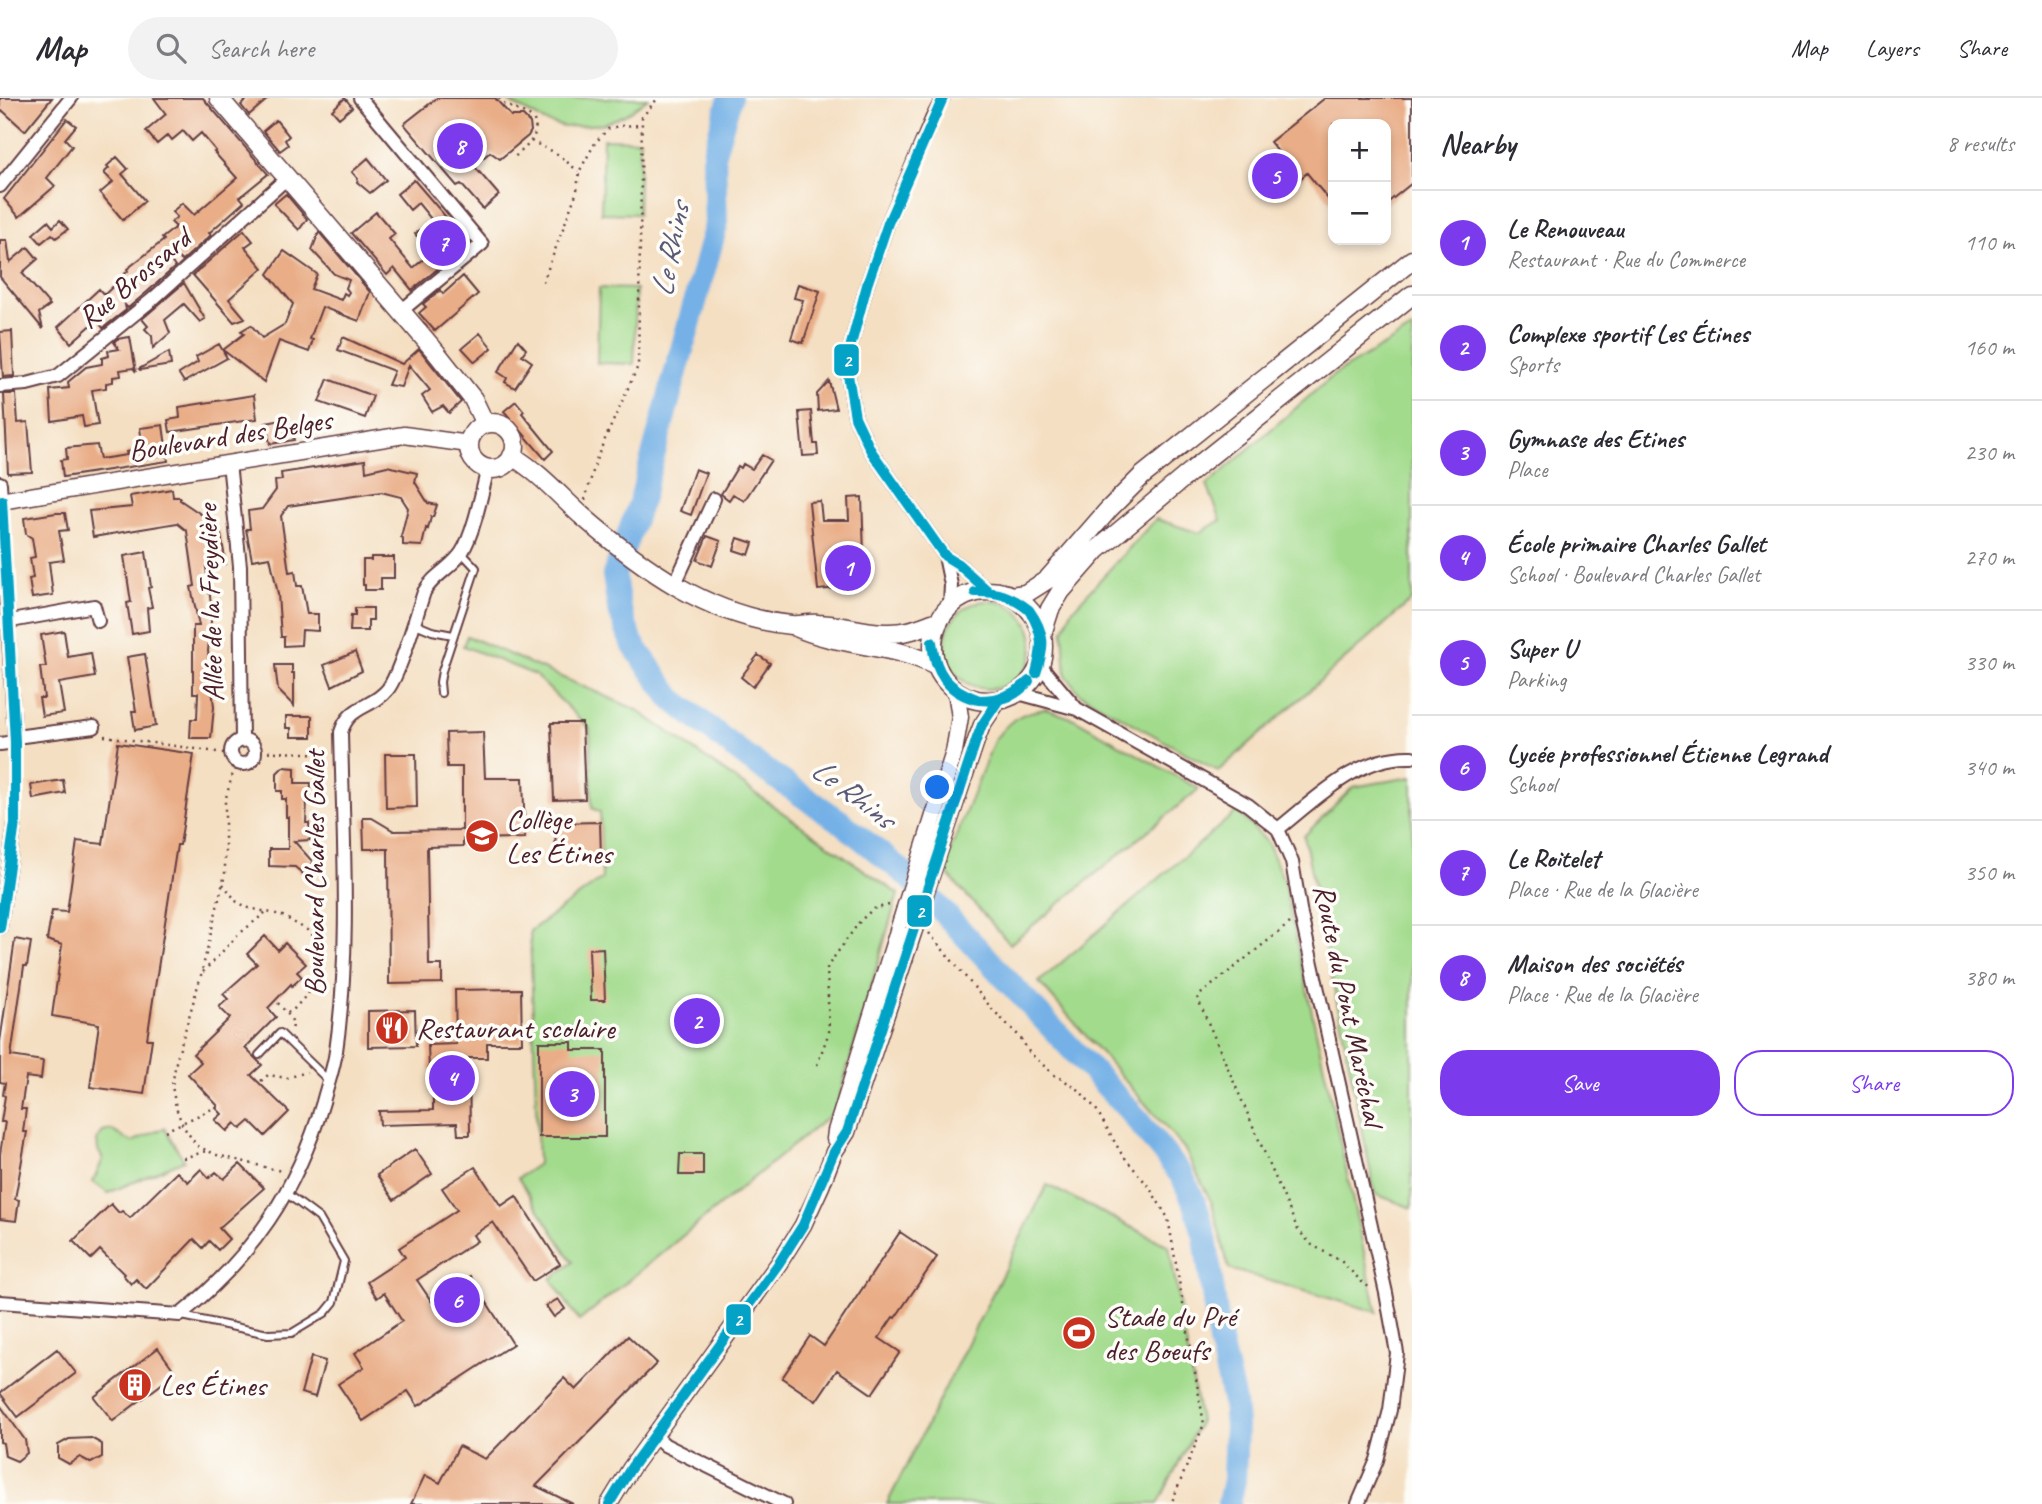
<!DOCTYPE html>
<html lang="en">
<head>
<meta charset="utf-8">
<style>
	:root { --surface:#fff; --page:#f2f2f3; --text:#2b2b33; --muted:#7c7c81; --line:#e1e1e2; --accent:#7c3aed }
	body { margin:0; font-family:Caveat,sans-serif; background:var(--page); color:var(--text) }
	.controls { position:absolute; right:21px; top:21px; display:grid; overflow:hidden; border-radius:14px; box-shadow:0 4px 10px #0003 }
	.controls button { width:63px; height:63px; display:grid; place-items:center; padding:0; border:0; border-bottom:2px solid var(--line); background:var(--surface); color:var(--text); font:35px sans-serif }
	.you { position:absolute; left:938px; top:690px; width:24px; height:24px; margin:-18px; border:5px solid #fff; border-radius:50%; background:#1a73e8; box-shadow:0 0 0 10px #1a73e833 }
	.badge { display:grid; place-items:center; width:46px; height:46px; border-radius:50%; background:var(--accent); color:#fff; font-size:23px; font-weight:700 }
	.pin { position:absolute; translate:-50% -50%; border:4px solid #fff; box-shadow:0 2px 7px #0006 }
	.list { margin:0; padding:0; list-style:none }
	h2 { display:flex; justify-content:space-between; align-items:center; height:91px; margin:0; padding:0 28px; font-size:30px }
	h2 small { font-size:23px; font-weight:400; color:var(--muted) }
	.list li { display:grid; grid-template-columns:46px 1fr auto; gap:21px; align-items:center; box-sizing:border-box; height:105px; padding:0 28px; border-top:2px solid var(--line) }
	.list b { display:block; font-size:26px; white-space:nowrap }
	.list p { margin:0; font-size:23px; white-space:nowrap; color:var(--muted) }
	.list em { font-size:23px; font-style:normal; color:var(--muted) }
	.actions { display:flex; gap:14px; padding:21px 28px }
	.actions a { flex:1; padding:16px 0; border:2px solid var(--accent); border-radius:28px; text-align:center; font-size:24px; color:var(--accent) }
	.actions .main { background:var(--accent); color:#fff }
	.icon { flex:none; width:38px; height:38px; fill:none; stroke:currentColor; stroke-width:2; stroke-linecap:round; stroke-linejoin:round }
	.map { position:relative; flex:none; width:1412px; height:1406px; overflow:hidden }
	header { display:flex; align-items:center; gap:42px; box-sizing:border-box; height:98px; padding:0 35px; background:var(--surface); border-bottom:2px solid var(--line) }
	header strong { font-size:33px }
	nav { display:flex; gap:38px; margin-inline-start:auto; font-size:24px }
	.search { width:490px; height:63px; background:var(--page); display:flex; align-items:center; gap:18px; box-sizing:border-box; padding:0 24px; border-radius:38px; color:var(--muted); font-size:26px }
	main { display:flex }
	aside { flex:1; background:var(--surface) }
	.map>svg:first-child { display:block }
</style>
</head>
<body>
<header>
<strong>Map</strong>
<div class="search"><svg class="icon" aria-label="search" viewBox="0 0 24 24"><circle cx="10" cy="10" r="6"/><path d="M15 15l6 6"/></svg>Search here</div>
<nav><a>Map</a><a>Layers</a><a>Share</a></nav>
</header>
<main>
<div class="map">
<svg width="1412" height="1406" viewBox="0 0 1412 1406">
	<rect width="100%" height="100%" fill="#fdfcf7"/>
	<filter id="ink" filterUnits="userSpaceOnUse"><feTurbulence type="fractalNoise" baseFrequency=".0143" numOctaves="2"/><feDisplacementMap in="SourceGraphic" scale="14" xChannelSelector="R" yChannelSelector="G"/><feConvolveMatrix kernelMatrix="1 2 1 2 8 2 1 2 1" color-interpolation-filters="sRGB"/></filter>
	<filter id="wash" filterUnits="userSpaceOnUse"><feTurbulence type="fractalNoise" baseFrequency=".00686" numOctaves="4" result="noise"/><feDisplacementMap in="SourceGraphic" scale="28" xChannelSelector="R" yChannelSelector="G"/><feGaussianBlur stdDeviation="1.57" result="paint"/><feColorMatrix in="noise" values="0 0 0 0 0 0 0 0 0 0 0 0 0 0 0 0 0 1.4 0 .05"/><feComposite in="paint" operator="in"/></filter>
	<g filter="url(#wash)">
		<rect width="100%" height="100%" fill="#f4dfc2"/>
		<!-- green -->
		<path fill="#a3db8d" stroke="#767d5c" stroke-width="2" d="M502,0H648L625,17L603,26L564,29L546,24Z
			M603,41L640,42L638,116L601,115Z
			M599,190L636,191L634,266L597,265Z
			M1412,231V502L1218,673L1080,596L1066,577L1063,534L1072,512L1156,421L1199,435L1221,422L1207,387L1335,276Z
			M945 547a44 44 0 1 1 88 0a44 44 0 1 1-88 0Z
			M467,538L637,612L898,796L835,1013L579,1223L551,1181L573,1164L518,1080L538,1066L530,833L602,781L600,714L592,710L590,631L535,577L463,548Z
			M1046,611L1074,621L1199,691L1010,846L943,771L994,643C1009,622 1020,614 1046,611Z
			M1412,679V1110L1375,1096L1304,738L1353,689Z
			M1237,713L1268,745L1283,781L1377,1214L1229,1171L1212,1105L1184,1050L1039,884Z
			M164,1030L184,1062L108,1095L93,1084L103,1061L98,1052L97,1042L103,1034L111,1032L132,1044Z
			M1047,1087L1169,1148L1200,1323L1158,1406H887Z"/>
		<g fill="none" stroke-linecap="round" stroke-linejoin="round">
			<!-- river -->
			<path stroke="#75b1e6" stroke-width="24" d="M730,0L714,55L716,127L641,402L614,477L619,510L632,545L672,601L749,661L841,724L913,782L1130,1013L1182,1078L1196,1108L1205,1139L1220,1244L1234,1304L1236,1327L1234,1382L1229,1406"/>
		</g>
		<g id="blocks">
			<!-- building -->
			<path fill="#e9ad87" d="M0,0H52L25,33L3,13L0,14Z
				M154,0H203L268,76L240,99L244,104L209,135L211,137L182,163L177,159L171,163L175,169L147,194L128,210L125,207L126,212L103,230L97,222L71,245L58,229L99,191L104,197L121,181L120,180L128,173L127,171L164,142L162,140L176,129L171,124L177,119L172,114L182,105L194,117L237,80L214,54L216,53L201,35L192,43L183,33L172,42L168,37L157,46L146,33L166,16Z
				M249,0H269L249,17L241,7Z
				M345,0L352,9L339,20L332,12Z
				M437,0H495L511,18H523L530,25L531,33L528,38L500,61L490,54L474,68L499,97L483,111L461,86L457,88L404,26Z
				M1325,0H1412V85L1386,106V26H1333V107L1307,75L1300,81L1270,44Z
				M67,21L76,28L65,41L72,48L47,80L55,88L19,119L4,101Z
				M276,22L289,38L285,42L288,47L280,53L263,33Z
				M117,59L128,71L122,76L145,103L123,122L100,95L113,84L104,75L109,70L107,68Z
				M368,60L386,82L370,95L357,84L358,81L352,74Z
				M414,82L464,140L463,150L412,192L394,170L387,177L351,135L376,114L395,136L389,141L413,170L431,155L415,136L432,122L418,105L410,112L397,96Z
				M286,96L307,121L299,132L274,106Z
				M60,122L68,131L56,140L52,136L41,145L33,136L48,123L53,129Z
				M244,132L253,143L245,149L263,170L229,201L245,220L234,224L193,177Z
				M319,134L370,194L359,223L322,209L310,241L313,242L309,254L279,243L264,284L223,252L244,236L241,233L251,227L262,240L285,226L293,206L268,176L284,153L317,176L311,191L341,202L344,195L347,197L349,194L346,190L349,182L334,176L312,152Z
				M0,142H7L10,164L28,149L38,161L22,175L50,207L39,215L43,231L0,179Z
				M463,178L478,196L435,233L419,215L426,209L423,206L440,192L443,196Z
				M184,185L205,221L200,224L184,206L165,222L170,235L153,250L152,238L145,231L148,228L142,221Z
				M798,186L820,193L803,245L791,241L803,202L794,200Z
				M12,233L14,278L3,279L0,234Z
				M480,235L492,250L475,264L462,250Z
				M130,239L136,274L133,270L120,272L121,278L113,279V284L106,285V290L92,292L98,327L84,329L82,318L52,323L50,292L69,290L68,284L86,269L102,266V260L109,258L108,253L119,251L114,244L117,241Z
				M343,239L402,266L419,251L461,304L449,315L443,308L432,314L422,298L430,292L409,267L401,289L388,287L394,273L338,252Z
				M518,242L526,251L522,257L532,264L515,290L505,284L507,280L498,274Z
				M219,246L227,260L184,284L179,276L198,264L196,259Z
				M169,254L171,267L140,272L139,271Z
				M328,281L373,298L365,320L319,304Z
				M829,283L836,311L818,313L817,296Z
				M4,296H16L18,325L28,324L32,374L8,375Z
				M254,297L257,321L170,334L168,322L180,320L179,309Z
				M516,303L524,313L522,315L553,353L545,361L504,313Z
				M811,313L814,346H817L818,357L803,358L799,314Z
				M288,321L294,342L270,346L266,325Z
				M163,327L168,363L63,379L61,362L67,361L66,350L97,347L100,361L127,357L126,354L143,351L140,330Z
				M762,357L771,362L744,403L733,396L729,402L721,396L738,368L741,370L743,366L752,371Z
				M365,362L366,373L387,368L417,375L415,384L428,405L437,407L433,419H431L428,431L426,430L422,448L403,447V440L401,439L408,410L401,399L381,394L288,408L281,418L289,474L295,473L297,488H302L307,516H318V533L302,532L301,547L284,548V539H281L278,496L270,459L252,462L246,431H250L248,413L262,411L276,392L275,383L282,382L281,375Z
				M695,371L706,375L691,417L680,413Z
				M172,391L173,399H180V402L208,421L211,420L213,432L218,431L221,437L226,466L206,469L212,513L208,553L214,609L211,640H190L191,621H197L198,595H193V528H199L191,489L195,488L187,433L177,425L93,439L89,413L132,409L130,398Z
				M862,399L865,485L861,488L818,492L809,404L820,403L822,422H849L848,400Z
				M56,415H65L68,432L59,433L64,462L49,464L53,497L32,500L29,481L33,480L30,460L35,459L32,440L26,436L24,420Z
				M707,438L721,443L712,468L697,462Z
				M738,440L753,445L749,457L734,452Z
				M146,454L151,489L148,490L152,509L147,510L149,533L132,536L127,505L131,504L124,458Z
				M371,459H394V480H381V492H365V487H363V462H371Z
				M355,510H373V522H368V533H350L351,517H355Z
				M64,533L68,559L91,555L95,579L59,585L64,615L42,618L39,600H44L40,569H46L41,537Z
				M355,554L362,573L332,588L324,567Z
				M145,556L156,628L135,632L132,613H136L127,559Z
				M758,557L770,565L753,589L741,579Z
				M275,567H292V575H294V608L278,592Z
				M286,618H312V639H291V630H286Z
				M551,625H582L585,701L554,702Z
				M483,634L485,680H523L525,740L463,741V748L427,749L429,867H442V885L389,886L388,751H364L363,720H372L394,733L462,732V669H447L446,635Z
				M118,645L194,656L180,747H177L147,941H152L144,996L90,989L99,926L52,918L62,847L47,842L52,813L67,814L77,743L103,746Z
				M385,656H416L417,709L386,710Z
				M283,669L295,670V685H311L310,701H307L306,725H309L310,742L294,743L312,763L309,781L295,769L269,768V751H288V719H286V701H282V693H277V675Z
				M63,682L65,695L33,701L31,687Z
				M600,724L601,760L556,761L555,725Z
				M265,838L278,852L285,845L306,866L297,874L302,879L292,888L291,886L268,910L276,919L245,950L262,967L251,977L289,1014L265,1038L250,1023L241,1031L235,1025L227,1033L215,1022L222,1016L216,1010L218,1008L188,976L201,964L193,956L230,920L219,909L228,901L223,896L257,866L247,856Z
				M15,841L31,844L27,868H24L11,958L43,963L41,981L26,979L21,1011H26L23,1034H27L15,1101L19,1102L16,1123L0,1121V1056L5,1024H1L5,998L3,997L5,985L0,984V944Z
				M603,850L605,902H591L589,851Z
				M521,891L522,945H487V960H469L470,1037H458L457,1025L380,1027L379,1013L433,1012V972H429L428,947L456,946L455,892Z
				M415,912L416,948L368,949V913Z
				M539,944H572V952H605V1039H539Z
				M415,1051L432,1076L394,1102L377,1077Z
				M680,1056H703V1077H679Z
				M240,1066L264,1090L219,1130L229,1141L218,1152L209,1143L203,1150L194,1141L146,1191L136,1181L131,1186L123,1177L124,1176L100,1152L91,1161L73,1143L111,1106L119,1115L122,1113L130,1120L177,1074L188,1084L201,1071L209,1080L216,1074L224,1081Z
				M475,1069L501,1108L516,1098L560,1166L533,1183L493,1124L473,1137L477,1143L417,1182L432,1204L470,1178L513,1246L418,1308L408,1293L363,1323L338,1286L364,1269L355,1255L402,1223L384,1195L377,1200L367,1184L405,1159L399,1150L457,1112L442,1090Z
				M900,1134L937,1159L895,1220L893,1219L879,1240L900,1254L872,1296L837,1272L816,1303L782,1280L810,1238L824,1248Z
				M558,1201L565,1211L554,1219L546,1208Z
				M628,1238L657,1265L536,1388L573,1406H411L425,1377L440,1385L459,1348L485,1361L564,1280L576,1292Z
				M158,1250L176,1275L113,1323L94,1299Z
				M57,1251L76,1275L18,1319L0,1295Z
				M311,1259L325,1263L315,1299L301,1295Z
				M0,1307L25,1342L27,1355L17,1363L5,1358L3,1345L0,1344Z
				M91,1340L102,1346V1359L91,1365L80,1359L69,1366L58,1360V1347L69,1341Z"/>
		</g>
	</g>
	<g filter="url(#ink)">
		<use href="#blocks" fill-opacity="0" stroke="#643c42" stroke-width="2"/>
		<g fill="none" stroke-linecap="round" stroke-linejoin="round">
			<!-- service casing -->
			<g stroke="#643c42" stroke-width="10">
				<path id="service" d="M415,526L432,533L453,537
					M441,595L440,584L442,573L476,470L462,455
					M259,957L280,935L329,983
					M182,1218L268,1236L292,1235L325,1215L334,1204L344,1163L319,1120L287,1096"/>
			</g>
			<!-- minor casing -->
			<g stroke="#643c42" stroke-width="16">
				<path id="minor" d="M360,0L482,146L401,213
					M943,0L932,21L888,125L867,187L846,265L855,319L871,353L945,458L951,487L950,507
					M0,88L71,0
					M0,288L27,286L58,278L153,201L287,80
					M229,365L240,468L242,643
					M0,385L15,644V725L0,830
					M945,458L958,466L988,493
					M674,488L714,401
					M0,525L94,508L98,523
					M1040,567L1076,610
					M1018,595L1077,611L1248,707L1278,731L1292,764L1301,817L1386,1195L1397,1255L1390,1312L1377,1362L1358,1406
					M15,639L94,629
					M231 654a12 12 0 1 1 24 0a12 12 0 1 1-24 0Z
					M0,646L15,644
					M1278,731C1317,700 1358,657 1412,659
					M0,1204L180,1217C252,1159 297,1093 323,1004C327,988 334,970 336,953C351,850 343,738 341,634C350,606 372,611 388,591C401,573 416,518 424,494C433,477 452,470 462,454C474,435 482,393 488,370
					M654,1337L665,1347L784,1406"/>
			</g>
			<!-- tertiary casing -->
			<g stroke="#643c42" stroke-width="19">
				<path id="tertiary" d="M0,403L404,337L469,346
					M905,810L954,654L960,619L956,593
					M917,820L977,640L982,627L998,603
					M835,1041L836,1033L901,823
					M609,1406L631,1370L779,1165L803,1127L821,1088L834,1054L847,1034L914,832"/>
			</g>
			<!-- secondary casing -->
			<g stroke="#643c42" stroke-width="21">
				<path id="secondary" d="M219,0L435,253L473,301L485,326
					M469 348a23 23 0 1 1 46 0a23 23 0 1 1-46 0Z
					M512,358C539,374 558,396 581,417C642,470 709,519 791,527C800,528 809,525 818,526C848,527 878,540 908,533C918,531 929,526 938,523
					M933 548a55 55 0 1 1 110 0a55 55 0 1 1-110 0Z
					M1011,498L1025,496L1047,482L1109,411L1142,378L1412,162
					M796,529C841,549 893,545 936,568
					M1042,536L1050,511L1061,493L1097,452L1200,366L1412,197"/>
			</g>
			<!-- path -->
			<path stroke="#643c42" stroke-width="2.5" stroke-dasharray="2 5" stroke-linecap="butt" d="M499,0L504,6L533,20C542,38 525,50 512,61
				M531,43L556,55L578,73
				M543,184L577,93L579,74L595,45L608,31L619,28L642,27
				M585,402L597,359L638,268L642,19L658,0
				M104,638L231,656
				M254,653L328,656
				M240,665L232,678L225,703V776L201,877L176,964L172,988L176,1010L183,1028L197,1048L217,1057L281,1073
				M223,786L237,804L249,810L281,817L307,832L316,843L321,854L313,890L293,912L286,915
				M1290,825L1197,899L1298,1132L1312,1147L1341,1163L1365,1187L1370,1189
				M929,835L993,912L1020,939L1029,954L1054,977L1076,989L1096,1011L1121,1055L1149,1089L1168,1120L1204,1326L1171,1406
				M203,874L238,837L266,814
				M278,905C286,915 297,922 291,934
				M817,967L829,934L827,869L860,823L873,811L889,807
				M261,983L268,977L287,980L307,974
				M165,1033L214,1010
				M183,1060L207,1053"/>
			<!-- service -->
			<use href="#service" stroke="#fff" stroke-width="6"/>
			<!-- minor -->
			<use href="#minor" stroke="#fff" stroke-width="12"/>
			<!-- tertiary -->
			<use href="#tertiary" stroke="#fff" stroke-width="16"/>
			<!-- secondary -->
			<use href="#secondary" stroke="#fff" stroke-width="18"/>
			<!-- tertiary-bridge casing -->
			<g stroke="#643c42" stroke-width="19" stroke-linecap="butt">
				<path id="tertiary-bridge" d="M901,823L905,810
					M914,832L917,820"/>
			</g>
			<!-- tertiary-bridge -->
			<use href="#tertiary-bridge" stroke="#fff" stroke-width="16"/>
			<!-- bus-1 casing -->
			<g stroke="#fdfcf7" stroke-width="16">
				<path id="bus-1" d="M943,0L888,125L867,187L846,265L855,319L871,353L945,458L958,466L988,493
					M975,494C998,493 1011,498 1029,512
					M975,494C997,493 1011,498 1029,512
					M1029,512C1046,536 1045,549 1036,575
					M1029,512C1044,536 1043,549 1036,575
					M932,544C936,577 947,590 979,602
					M932,544C934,573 948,596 979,602
					M979,602C1000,602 1013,597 1029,583
					M979,602C999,604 1015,600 1029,583
					M0,830L15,725V644L2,402
					M609,1406L631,1370L779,1165L803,1127L834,1054L847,1034L977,640L982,627L998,603"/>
			</g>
			<!-- bus-1 -->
			<use href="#bus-1" stroke="#04a2c6" stroke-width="10"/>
		</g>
	</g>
	<!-- icons -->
	<defs>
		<g id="school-disc" transform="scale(1.75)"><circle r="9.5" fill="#c8321e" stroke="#fdfcf7"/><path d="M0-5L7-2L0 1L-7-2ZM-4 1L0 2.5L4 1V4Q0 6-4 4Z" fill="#fff"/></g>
		<g id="restaurant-disc" transform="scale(1.75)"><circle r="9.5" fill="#c8321e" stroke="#fdfcf7"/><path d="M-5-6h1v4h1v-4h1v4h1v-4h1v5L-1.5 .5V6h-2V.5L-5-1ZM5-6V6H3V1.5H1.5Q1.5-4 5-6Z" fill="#fff"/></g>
		<g id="stadium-disc" transform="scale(1.75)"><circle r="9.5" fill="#c8321e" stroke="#fdfcf7"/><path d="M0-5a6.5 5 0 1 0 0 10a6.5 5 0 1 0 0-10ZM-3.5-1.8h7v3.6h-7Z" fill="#fff"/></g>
		<g id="building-disc" transform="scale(1.75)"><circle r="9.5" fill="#c8321e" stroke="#fdfcf7"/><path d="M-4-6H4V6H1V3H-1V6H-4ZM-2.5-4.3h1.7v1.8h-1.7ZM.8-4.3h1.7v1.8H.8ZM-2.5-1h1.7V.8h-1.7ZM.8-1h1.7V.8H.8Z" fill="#fff"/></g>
	</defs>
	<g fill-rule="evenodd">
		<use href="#school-disc" x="482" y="738"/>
		<use href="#restaurant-disc" x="392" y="930"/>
		<use href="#stadium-disc" x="1079" y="1235"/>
		<use href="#building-disc" x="135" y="1287"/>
	</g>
	<g text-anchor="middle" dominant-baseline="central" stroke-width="7" stroke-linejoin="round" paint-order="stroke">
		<!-- street labels -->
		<g font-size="30" fill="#4a1f2b" stroke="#fdfcf7">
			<text transform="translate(134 180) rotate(-40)">Rue Brossard</text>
			<text transform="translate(230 337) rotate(-9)">Boulevard des Belges</text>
			<text transform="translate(210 505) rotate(-92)">Allée de la Freydière</text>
			<text transform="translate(314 775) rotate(-90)">Boulevard Charles Gallet</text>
			<text transform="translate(1349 907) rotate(78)">Route du Pont Maréchal</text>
		</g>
		<!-- poi labels -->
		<g font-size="30" fill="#4a1f2b" stroke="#fdfcf7" text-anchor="start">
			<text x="506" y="721">Collège<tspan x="506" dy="34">Les Étines</tspan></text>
			<text x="416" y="930">Restaurant scolaire</text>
			<text x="1104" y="1218">Stade du Pré<tspan x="1104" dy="34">des Boeufs</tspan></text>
			<text x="160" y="1287">Les Étines</text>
		</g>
		<!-- water labels -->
		<g font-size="32" font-style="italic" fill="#5b5976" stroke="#fdfcf7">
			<text transform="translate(670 152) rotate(-79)">Le Rhins</text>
			<text transform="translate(853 695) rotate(37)">Le Rhins</text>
		</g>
	</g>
	<g stroke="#fdfcf7" stroke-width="2.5">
		<rect x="833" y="245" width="27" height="34" rx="7" fill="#04a2c6"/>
		<rect x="906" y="796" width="27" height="34" rx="7" fill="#04a2c6"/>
		<rect x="725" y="1205" width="27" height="33" rx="7" fill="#04a2c6"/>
	</g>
	<g font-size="19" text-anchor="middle" font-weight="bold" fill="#fff">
		<text x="847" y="269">2</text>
		<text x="920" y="820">2</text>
		<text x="738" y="1228">2</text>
	</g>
</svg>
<div class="controls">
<button>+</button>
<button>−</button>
</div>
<div class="you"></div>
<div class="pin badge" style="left:848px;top:470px">1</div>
<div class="pin badge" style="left:697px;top:923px">2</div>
<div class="pin badge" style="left:572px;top:996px">3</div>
<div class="pin badge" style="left:452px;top:980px">4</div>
<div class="pin badge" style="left:1275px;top:78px">5</div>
<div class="pin badge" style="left:457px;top:1202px">6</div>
<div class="pin badge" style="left:443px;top:145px">7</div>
<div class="pin badge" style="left:460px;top:48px">8</div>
</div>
<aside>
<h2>Nearby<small>8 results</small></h2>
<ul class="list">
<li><span class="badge">1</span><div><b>Le Renouveau</b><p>Restaurant · Rue du Commerce</p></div><em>110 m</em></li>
<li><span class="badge">2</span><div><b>Complexe sportif Les Étines</b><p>Sports</p></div><em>160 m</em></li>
<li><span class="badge">3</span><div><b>Gymnase des Etines</b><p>Place</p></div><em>230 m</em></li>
<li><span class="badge">4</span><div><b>École primaire Charles Gallet</b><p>School · Boulevard Charles Gallet</p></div><em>270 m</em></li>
<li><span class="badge">5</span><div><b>Super U</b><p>Parking</p></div><em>330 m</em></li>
<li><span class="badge">6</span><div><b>Lycée professionnel Étienne Legrand</b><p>School</p></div><em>340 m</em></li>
<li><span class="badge">7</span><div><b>Le Roitelet</b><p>Place · Rue de la Glacière</p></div><em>350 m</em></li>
<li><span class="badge">8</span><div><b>Maison des sociétés</b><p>Place · Rue de la Glacière</p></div><em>380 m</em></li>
</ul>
<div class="actions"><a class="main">Save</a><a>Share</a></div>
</aside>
</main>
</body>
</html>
